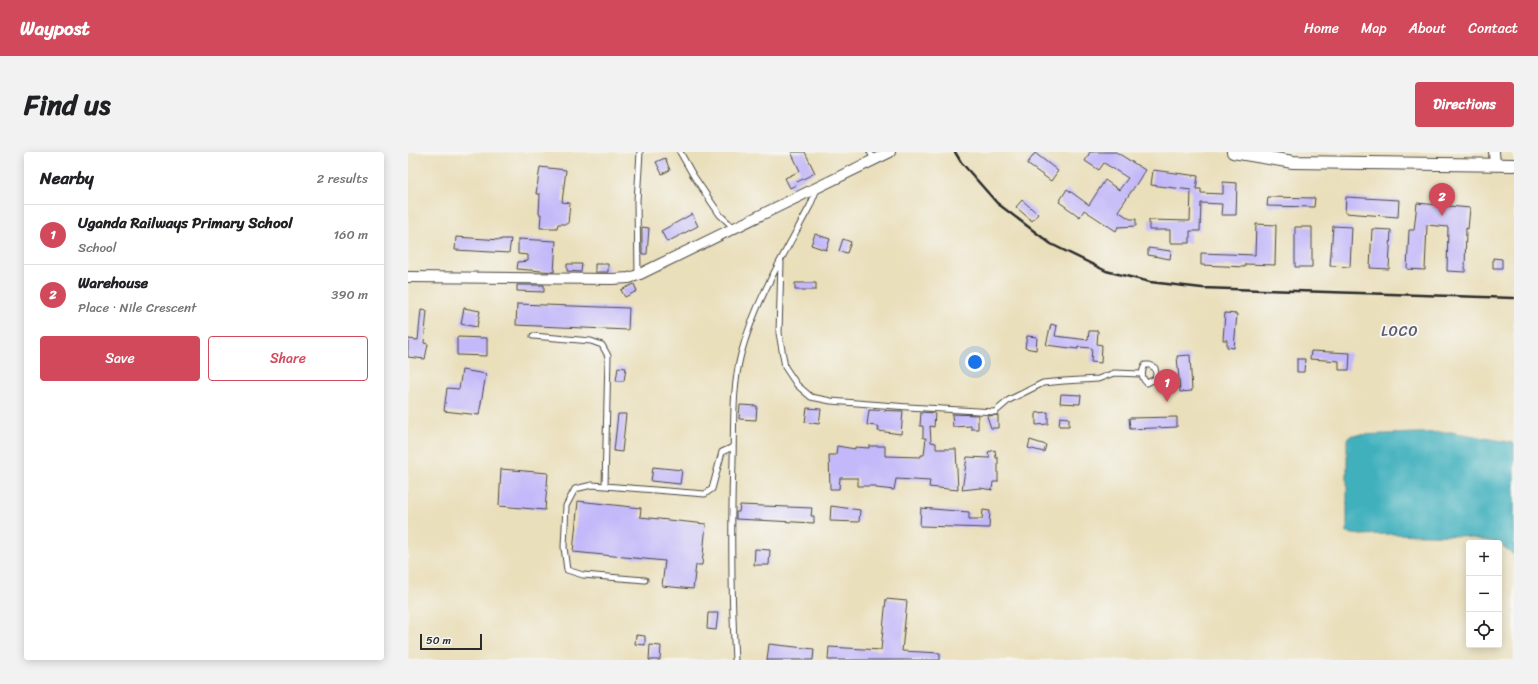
<!DOCTYPE html>
<html lang="en">
<head>
<meta charset="utf-8">
<style>
	:root { --surface:#fff; --page:#f2f2f2; --text:#202124; --muted:#757577; --line:#e0e0e0; --accent:#d1495b }
	body { margin:0; font-family:Sriracha,sans-serif; background:var(--page); color:var(--text) }
	.controls { position:absolute; right:12px; bottom:12px; display:grid; overflow:hidden; border-radius:4px; box-shadow:0 2px 10px #0003 }
	.controls button { width:36px; height:36px; display:grid; place-items:center; padding:0; border:0; border-bottom:1px solid var(--line); background:var(--surface); color:var(--text); font:20px sans-serif }
	.scale { position:absolute; left:12px; bottom:10px; width:62px; box-sizing:border-box; padding-left:4px; border:2px solid #2b2b2b; border-top:0; font-size:11px; line-height:14px; white-space:nowrap; color:#2b2b2b; -webkit-text-stroke:3px #f6f6f2; paint-order:stroke }
	.you { position:absolute; left:567px; top:210px; width:14px; height:14px; margin:-10px; border:3px solid #fff; border-radius:50%; background:#1a73e8; box-shadow:0 0 0 6px #1a73e833 }
	.badge { display:grid; place-items:center; width:26px; height:26px; border-radius:50%; background:var(--accent); color:#fff; font-size:13px; font-weight:700 }
	.pin { position:absolute; translate:-50% -33px; filter:drop-shadow(0 1px 2px #0008) }
	.pin::after { content:''; position:absolute; top:21px; width:14px; height:12px; background:inherit; clip-path:polygon(0 0,100% 0,50% 100%) }
	.list { margin:0; padding:0; list-style:none }
	h2 { display:flex; justify-content:space-between; align-items:center; height:52px; margin:0; padding:0 16px; font-size:17px }
	h2 small { font-size:13px; font-weight:400; color:var(--muted) }
	.list li { display:grid; grid-template-columns:26px 1fr auto; gap:12px; align-items:center; box-sizing:border-box; height:60px; padding:0 16px; border-top:1px solid var(--line) }
	.list b { display:block; font-size:15px; white-space:nowrap }
	.list p { margin:0; font-size:13px; white-space:nowrap; color:var(--muted) }
	.list em { font-size:13px; font-style:normal; color:var(--muted) }
	.actions { display:flex; gap:8px; padding:12px 16px }
	.actions a { flex:1; padding:9px 0; border:1px solid var(--accent); border-radius:4px; text-align:center; font-size:14px; color:var(--accent) }
	.actions .main { background:var(--accent); color:#fff }
	.icon { flex:none; width:22px; height:22px; fill:none; stroke:currentColor; stroke-width:2; stroke-linecap:round; stroke-linejoin:round }
	.map { position:relative; flex:none; width:1106px; height:508px; overflow:hidden; border-radius:4px }
	header { display:flex; align-items:center; gap:24px; box-sizing:border-box; height:56px; padding:0 20px; background:var(--accent); color:#fff }
	header strong { font-size:19px }
	nav { display:flex; gap:22px; margin-inline-start:auto; font-size:14px }
	.intro { display:flex; align-items:center; justify-content:space-between; box-sizing:border-box; height:96px; padding:0 24px }
	h1 { margin:0; font-size:28px }
	.button { padding:10px 18px; border-radius:4px; background:var(--accent); color:#fff; font-size:14px; font-weight:700 }
	main { display:flex; gap:24px; padding:0 24px }
	aside { flex:1; background:var(--surface); border-radius:4px; box-shadow:0 2px 10px #0003 }
	.map>svg:first-child { display:block }
</style>
</head>
<body>
<header>
<strong>Waypost</strong>
<nav><a>Home</a><a>Map</a><a>About</a><a>Contact</a></nav>
</header>
<div class="intro"><h1>Find us</h1><a class="button">Directions</a></div>
<main>
<aside>
<h2>Nearby<small>2 results</small></h2>
<ul class="list">
<li><span class="badge">1</span><div><b>Uganda Railways Primary School</b><p>School</p></div><em>160 m</em></li>
<li><span class="badge">2</span><div><b>Warehouse</b><p>Place · Nile Crescent</p></div><em>390 m</em></li>
</ul>
<div class="actions"><a class="main">Save</a><a>Share</a></div>
</aside>
<div class="map">
<svg width="1106" height="508" viewBox="0 0 1106 508">
	<rect width="100%" height="100%" fill="#f6f6f2"/>
	<filter id="ink" filterUnits="userSpaceOnUse"><feTurbulence type="fractalNoise" baseFrequency=".025" numOctaves="2"/><feDisplacementMap in="SourceGraphic" scale="8" xChannelSelector="R" yChannelSelector="G"/><feConvolveMatrix kernelMatrix="1 2 1 2 8 2 1 2 1" color-interpolation-filters="sRGB"/></filter>
	<filter id="wash" filterUnits="userSpaceOnUse"><feTurbulence type="fractalNoise" baseFrequency=".012" numOctaves="4" result="noise"/><feDisplacementMap in="SourceGraphic" scale="16" xChannelSelector="R" yChannelSelector="G"/><feGaussianBlur stdDeviation="0.9" result="paint"/><feColorMatrix in="noise" values="0 0 0 0 0 0 0 0 0 0 0 0 0 0 0 0 0 1.4 0 .05"/><feComposite in="paint" operator="in"/></filter>
	<g filter="url(#wash)">
		<rect width="100%" height="100%" fill="#eadfbb"/>
		<!-- water -->
		<path fill="#41b0bd" stroke="#366e74" d="M1043,280L1106,291V403L1091,391L1052,384L982,382L953,383L939,381V287L944,283Z"/>
		<g id="blocks">
			<!-- building -->
			<path fill="#c3b8f9" d="M383,0H397L407,21L387,31L388,33L382,36L377,26L392,19Z
				M682,0H708L737,18L729,31L710,59L722,67H728V74L710,75L708,79L676,58L672,65L651,50L659,37L681,53L697,28L711,38L720,26L696,11L691,18L677,9Z
				M627,1L650,19L643,29L619,12Z
				M257,6L262,18L254,22L248,10Z
				M132,15L158,18L154,50L162,51L160,72H150L149,76H132L133,62H131L132,42H128Z
				M745,18L790,24L788,37H793V41L815,42V30L829,31L828,63H813L814,52L793,51L792,79H782V91H762V78H741V68L782,69L783,38L743,33Z
				M860,45L907,46L906,55L859,54Z
				M938,45L991,48L990,65L937,61Z
				M614,48L630,62L624,69L608,55Z
				M1009,51L1062,56L1060,77L1058,76L1057,120L1039,119L1040,75L1019,73L1017,118L999,117L1001,78H1006Z
				M284,62L290,74L259,90L253,79Z
				M848,72L868,73L867,113L837,112V115L793,113V101L847,103Z
				M925,74L944,75L942,115L922,114Z
				M234,75L241,76L239,102H234Z
				M887,75H904V115H887Z
				M964,77L983,78L981,117L962,116Z
				M407,82L422,87L418,98L403,93Z
				M48,85L93,88V87H103L101,101L47,98Z
				M110,87L148,89L146,120L109,117L110,110L120,109V103L110,102Z
				M435,87L443,90L439,101L431,99Z
				M740,96L763,99L762,107L740,103Z
				M1085,106L1094,107V116H1085Z
				M159,112H174L173,120L159,119Z
				M187,112H200V120H187Z
				M387,131H408V138H387Z
				M226,132L229,139L217,145L213,138Z
				M109,133H136V140L109,139Z
				M109,152L221,156L220,178L108,173Z
				M56,156L72,159L69,175L53,172Z
				M13,158L19,159L16,191L20,192L17,207L0,205V187L10,188Z
				M817,161L829,162L826,196L819,195V188H815Z
				M643,172L649,174L647,184L680,188L681,179H690L689,192L694,193L693,211L683,210L684,196L670,195V197L638,193Z
				M619,184L629,185L628,198L617,196Z
				M49,185L79,186V204L49,203Z
				M903,199L942,201L941,218H931V209L902,207Z
				M782,203L784,239L772,240L769,204Z
				M889,207H897L896,220H889Z
				M210,215L218,216L216,229H208Z
				M54,218L78,222L71,263L36,259L39,236L51,237Z
				M653,242L673,243L672,252L652,251Z
				M332,253L349,254L348,268L331,267Z
				M399,256L413,257L411,272L397,270Z
				M461,258L495,259L493,282L470,279L471,275H469V274L459,273Z
				M513,260L527,261L526,275L522,274L523,290L528,291V297H548L550,338L521,335L522,329L488,327L486,338L468,336V334H450V326H432L431,337H422L421,303H428L429,294L447,297V295L461,296V294H477V304L513,305V303H516L518,286H515V274H512Z
				M640,260V272L628,273V261Z
				M210,262H218L214,300L206,299Z
				M544,262L570,263V277H563V274L545,275Z
				M590,263V276H583L579,264Z
				M652,265L661,266V274H651Z
				M769,265V275L722,277L721,266Z
				M622,288L638,293L636,300L620,296Z
				M587,298L588,306H590V330H585L584,338L572,336L554,338L559,305L582,306L580,300Z
				M245,315L274,318L272,332L243,329Z
				M93,317L140,321L137,358L91,354Z
				M170,349L233,356L232,365L298,372L294,413H288L285,437L254,434L257,409L165,400Z
				M332,353L404,356L403,364H406V371L328,367V360H331Z
				M423,354L452,358L451,370L422,369Z
				M513,356L561,360V367H574L575,358L582,359L581,376L512,374Z
				M347,397L362,398L361,413H346Z
				M478,447L499,449L494,499L532,501V508H420L421,495L473,498Z
				M300,461H310L308,478L299,477Z
				M228,483L237,484V493L227,492Z
				M361,492L406,497L405,508H359Z
				M242,493L253,494L252,508H241Z"/>
		</g>
	</g>
	<g filter="url(#ink)">
		<use href="#blocks" fill-opacity="0" stroke="#484641" stroke-width="1"/>
		<g fill="none" stroke-linecap="round" stroke-linejoin="round">
			<!-- service casing -->
			<g stroke="#484641" stroke-width="7">
				<path id="service" d="M272,0L285,23L312,63L326,76
					M462,0L466,8
					M373,110L371,181L377,215L389,233L403,245L423,249L500,255L587,260L601,248L635,231L656,229L690,227L706,221L734,222
					M230,123L229,49L232,0
					M125,184L183,189L194,193L200,204L197,334
					M737,213H742L747,216L748,222L747,227L739,231C733,226 733,220 737,213Z
					M237,428L175,423L159,418L156,395L158,354L167,337L184,333L297,342L304,337L314,300L325,295
					M327,508C323,441 323,375 325,308C326,272 324,237 333,202C347,149 377,101 402,54L409,37"/>
			</g>
			<!-- minor casing -->
			<g stroke="#484641" stroke-width="12">
				<path id="minor" d="M1086,0L1087,13
					M0,125L204,127L221,126L230,123L482,0"/>
			</g>
			<!-- tertiary casing -->
			<g stroke="#484641" stroke-width="14">
				<path id="tertiary" d="M825,0L885,10L1106,13"/>
			</g>
			<!-- service -->
			<use href="#service" stroke="#fff" stroke-width="5"/>
			<!-- minor -->
			<use href="#minor" stroke="#fff" stroke-width="10"/>
			<!-- tertiary -->
			<use href="#tertiary" stroke="#fff" stroke-width="12"/>
			<!-- rail -->
			<path stroke="#2b2b2b" stroke-width="2.5" d="M547,0L553,10L589,51L643,92L698,119L742,130L794,136L1106,146"/>
		</g>
	</g>
	<g text-anchor="middle" dominant-baseline="central" stroke-width="4" stroke-linejoin="round" paint-order="stroke">
		<!-- quarter labels -->
		<g font-size="14" letter-spacing="1" fill="#605c73" stroke="#f6f6f2">
			<text x="992" y="179">LOCO</text>
		</g>
	</g>
</svg>
<div class="controls">
<button>+</button>
<button>−</button>
<button><svg class="icon" aria-label="locate" viewBox="0 0 24 24"><circle cx="12" cy="12" r="6"/><path d="M12 2v4M12 18v4M2 12h4M18 12h4"/></svg></button>
</div>
<div class="scale">50 m</div>
<div class="you"></div>
<div class="pin badge" style="left:759px;top:250px">1</div>
<div class="pin badge" style="left:1034px;top:64px">2</div>
</div>
</main>
</body>
</html>
